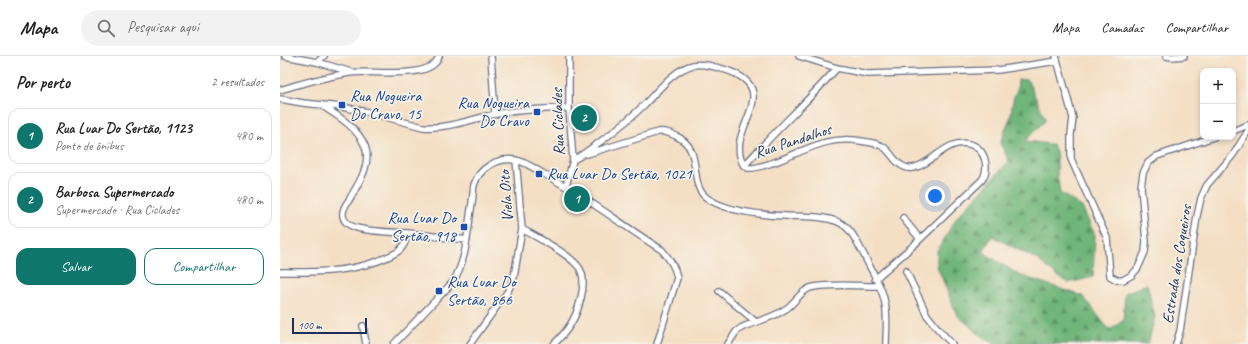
<!DOCTYPE html>
<html lang="pt">
<head>
<meta charset="utf-8">
<style>
	:root { --surface:#fff; --page:#f2f2f2; --text:#202124; --muted:#757577; --line:#e0e0e0; --accent:#0f766e }
	body { margin:0; font-family:Caveat,sans-serif; background:var(--page); color:var(--text) }
	.controls { position:absolute; right:12px; top:12px; display:grid; overflow:hidden; border-radius:8px; box-shadow:0 2px 6px #0003 }
	.controls button { width:36px; height:36px; display:grid; place-items:center; padding:0; border:0; border-bottom:1px solid var(--line); background:var(--surface); color:var(--text); font:20px sans-serif }
	.scale { position:absolute; left:12px; bottom:10px; width:75px; box-sizing:border-box; padding-left:4px; border:2px solid #1b2f5e; border-top:0; font-size:11px; line-height:14px; white-space:nowrap; color:#1b2f5e; -webkit-text-stroke:3px #f7f3e8; paint-order:stroke }
	.you { position:absolute; left:655px; top:140px; width:14px; height:14px; margin:-10px; border:3px solid #fff; border-radius:50%; background:#1a73e8; box-shadow:0 0 0 6px #1a73e833 }
	.badge { display:grid; place-items:center; width:26px; height:26px; border-radius:50%; background:var(--accent); color:#fff; font-size:13px; font-weight:700 }
	.pin { position:absolute; translate:-50% -50%; border:2px solid #fff; box-shadow:0 1px 4px #0006 }
	.list { margin:0; padding:0; list-style:none }
	h2 { display:flex; justify-content:space-between; align-items:center; height:52px; margin:0; padding:0 16px; font-size:17px }
	h2 small { font-size:13px; font-weight:400; color:var(--muted) }
	.list li { display:grid; grid-template-columns:26px 1fr auto; gap:12px; align-items:center; box-sizing:border-box; height:56px; margin:0 8px 8px; padding:0 8px; border:1px solid var(--line); border-radius:12px }
	.list b { display:block; font-size:15px; white-space:nowrap }
	.list p { margin:0; font-size:13px; white-space:nowrap; color:var(--muted) }
	.list em { font-size:13px; font-style:normal; color:var(--muted) }
	.actions { display:flex; gap:8px; padding:12px 16px }
	.actions a { flex:1; padding:9px 0; border:1px solid var(--accent); border-radius:12px; text-align:center; font-size:14px; color:var(--accent) }
	.actions .main { background:var(--accent); color:#fff }
	.icon { flex:none; width:22px; height:22px; fill:none; stroke:currentColor; stroke-width:2; stroke-linecap:round; stroke-linejoin:round }
	.map { position:relative; flex:none; width:968px; height:288px; overflow:hidden }
	header { display:flex; align-items:center; gap:24px; box-sizing:border-box; height:56px; padding:0 20px; background:var(--surface); border-bottom:1px solid var(--line) }
	header strong { font-size:19px }
	nav { display:flex; gap:22px; margin-inline-start:auto; font-size:14px }
	.search { width:280px; height:36px; background:var(--page); display:flex; align-items:center; gap:10px; box-sizing:border-box; padding:0 14px; border-radius:22px; color:var(--muted); font-size:15px }
	main { display:flex }
	aside { flex:1; background:var(--surface) }
	.map>svg:first-child { display:block }
</style>
</head>
<body>
<header>
<strong>Mapa</strong>
<div class="search"><svg class="icon" aria-label="search" viewBox="0 0 24 24"><circle cx="10" cy="10" r="6"/><path d="M15 15l6 6"/></svg>Pesquisar aqui</div>
<nav><a>Mapa</a><a>Camadas</a><a>Compartilhar</a></nav>
</header>
<main>
<aside>
<h2>Por perto<small>2 resultados</small></h2>
<ul class="list">
<li><span class="badge">1</span><div><b>Rua Luar Do Sertão, 1123</b><p>Ponto de ônibus</p></div><em>480 m</em></li>
<li><span class="badge">2</span><div><b>Barbosa Supermercado</b><p>Supermercado · Rua Ciclades</p></div><em>480 m</em></li>
</ul>
<div class="actions"><a class="main">Salvar</a><a>Compartilhar</a></div>
</aside>
<div class="map">
<svg width="968" height="288" viewBox="0 0 968 288">
	<defs>
		<pattern id="forest-firs" width="22" height="20" patternUnits="userSpaceOnUse"><rect width="22" height="20" fill="#70b579"/><path d="M5 1l3.5 6h-7zM16 11l3.5 6h-7z" fill="#5b9466"/></pattern>
	</defs>
	<rect width="100%" height="100%" fill="#f7f3e8"/>
	<filter id="ink" filterUnits="userSpaceOnUse"><feTurbulence type="fractalNoise" baseFrequency=".025" numOctaves="2"/><feDisplacementMap in="SourceGraphic" scale="8" xChannelSelector="R" yChannelSelector="G"/><feConvolveMatrix kernelMatrix="1 2 1 2 8 2 1 2 1" color-interpolation-filters="sRGB"/></filter>
	<filter id="wash" filterUnits="userSpaceOnUse"><feTurbulence type="fractalNoise" baseFrequency=".012" numOctaves="4" result="noise"/><feDisplacementMap in="SourceGraphic" scale="16" xChannelSelector="R" yChannelSelector="G"/><feGaussianBlur stdDeviation="0.9" result="paint"/><feColorMatrix in="noise" values="0 0 0 0 0 0 0 0 0 0 0 0 0 0 0 0 0 1.4 0 .05"/><feComposite in="paint" operator="in"/></filter>
	<g filter="url(#wash)">
		<rect width="100%" height="100%" fill="#f4dfc5"/>
		<!-- forest -->
		<path fill="url(#forest-firs)" stroke="#46726c" d="M747,23L766,64L745,85L772,88L776,95L777,104V117L780,137L802,151L815,179L813,221L788,227L776,219L758,204L712,180L703,196L739,219L803,240L829,274L843,265L845,237L867,228L875,261L868,288H715L701,280L677,259L657,210V195L677,161L729,105L720,87L730,62L734,40L737,34L738,24Z"/>
	</g>
	<g filter="url(#ink)">
		<g fill="none" stroke-linecap="round" stroke-linejoin="round">
			<!-- minor casing -->
			<g stroke="#676d82" stroke-width="8">
				<path id="minor" d="M5,0L37,6L71,16
					M211,0L215,58
					M519,0L557,12L588,18L718,14L777,5
					M776,0L793,62L791,78V103L827,182L830,220L837,224H843L852,219L858,212L865,196L866,185L861,131L863,117L868,107L877,100L934,81
					M886,0L892,1L904,0
					M37,6L44,0
					M0,34C22,27 46,21 69,17C88,13 152,26 159,0
					M0,43L23,47L62,51L87,56L143,71C168,73 192,63 216,58C240,53 265,53 289,52
					M41,49C58,60 77,71 85,90C92,109 78,128 69,144C66,148 63,152 63,157C62,164 68,169 74,171C88,176 113,176 128,177
					M953,75L968,69
					M307,98L378,76C385,75 390,77 396,80C425,93 407,128 427,142C447,156 482,159 506,160C523,161 552,159 565,170C574,177 580,192 585,201C592,216 603,232 605,248C608,261 606,275 606,288
					M293,104C303,99 311,92 320,86C336,74 351,62 364,49C378,35 393,14 413,9C424,7 435,11 446,14C504,33 449,71 461,103C462,107 464,111 468,112C477,113 487,108 495,106C525,95 547,79 581,85C588,86 596,87 602,90C610,94 613,104 621,109C624,111 628,113 632,112C651,110 667,82 689,88C698,90 703,97 705,104C707,112 706,118 702,124L634,189L595,223
					M464,110C494,76 527,46 557,12
					M286,130L293,104L289,52V0
					M623,162L640,183
					M242,173C256,181 292,199 300,213C308,227 298,257 290,269C286,276 280,282 274,288
					M626,215L647,259L658,273L672,288
					M0,216C35,216 64,217 98,205C105,202 114,199 120,194C125,189 126,183 128,177L187,184
					M439,235L476,266
					M83,270L86,288
					M114,288L173,226C188,201 187,175 192,147C193,141 193,134 194,129C199,112 218,101 235,104C244,105 254,112 262,117C304,139 342,169 382,194C390,204 395,210 397,222L377,288
					M190,288L228,235L234,221L242,173L236,104
					M448,288L456,276L461,272C475,265 491,263 504,254C514,249 519,236 530,232C544,227 582,230 599,230
					M896,288L900,275L917,160L921,142L927,129L953,99L968,75"/>
			</g>
			<!-- minor -->
			<use href="#minor" stroke="#fff" stroke-width="5.5"/>
		</g>
	</g>
	<!-- markers -->
	<g fill="#1a4fb4" stroke="#f7f3e8" stroke-width="1.5">
		<rect x="58" y="45" width="8" height="8" rx="2"/>
		<rect x="253" y="52" width="8" height="8" rx="2"/>
		<rect x="255" y="114" width="8" height="8" rx="2"/>
		<rect x="180" y="167" width="8" height="8" rx="2"/>
		<rect x="155" y="231" width="8" height="8" rx="2"/>
	</g>
	<g text-anchor="middle" dominant-baseline="central" stroke-width="3.5" stroke-linejoin="round" paint-order="stroke">
		<!-- transit labels -->
		<g font-size="16" fill="#164399" stroke="#f7f3e8" text-anchor="start">
			<text x="70" y="40">Rua Nogueira<tspan x="70" dy="18">Do Cravo, 15</tspan></text>
			<text x="249" y="47" text-anchor="end">Rua Nogueira<tspan x="249" dy="18">Do Cravo</tspan></text>
			<text x="267" y="118">Rua Luar Do Sertão, 1021</text>
			<text x="176" y="162" text-anchor="end">Rua Luar Do<tspan x="176" dy="18">Sertão, 918</tspan></text>
			<text x="167" y="226">Rua Luar Do<tspan x="167" dy="18">Sertão, 866</tspan></text>
		</g>
		<!-- street labels -->
		<g font-size="16" fill="#1b2f5e" stroke="#f7f3e8">
			<text transform="translate(278 66) rotate(-92)">Rua Ciclades</text>
			<text transform="translate(513 85) rotate(-18)">Rua Pandalhos</text>
			<text transform="translate(226 140) rotate(-94)">Viela Oito</text>
			<text transform="translate(897 208) rotate(-81)">Estrada dos Coqueiros</text>
		</g>
	</g>
</svg>
<div class="controls">
<button>+</button>
<button>−</button>
</div>
<div class="scale">100 m</div>
<div class="you"></div>
<div class="pin badge" style="left:297px;top:143px">1</div>
<div class="pin badge" style="left:304px;top:62px">2</div>
</div>
</main>
</body>
</html>
